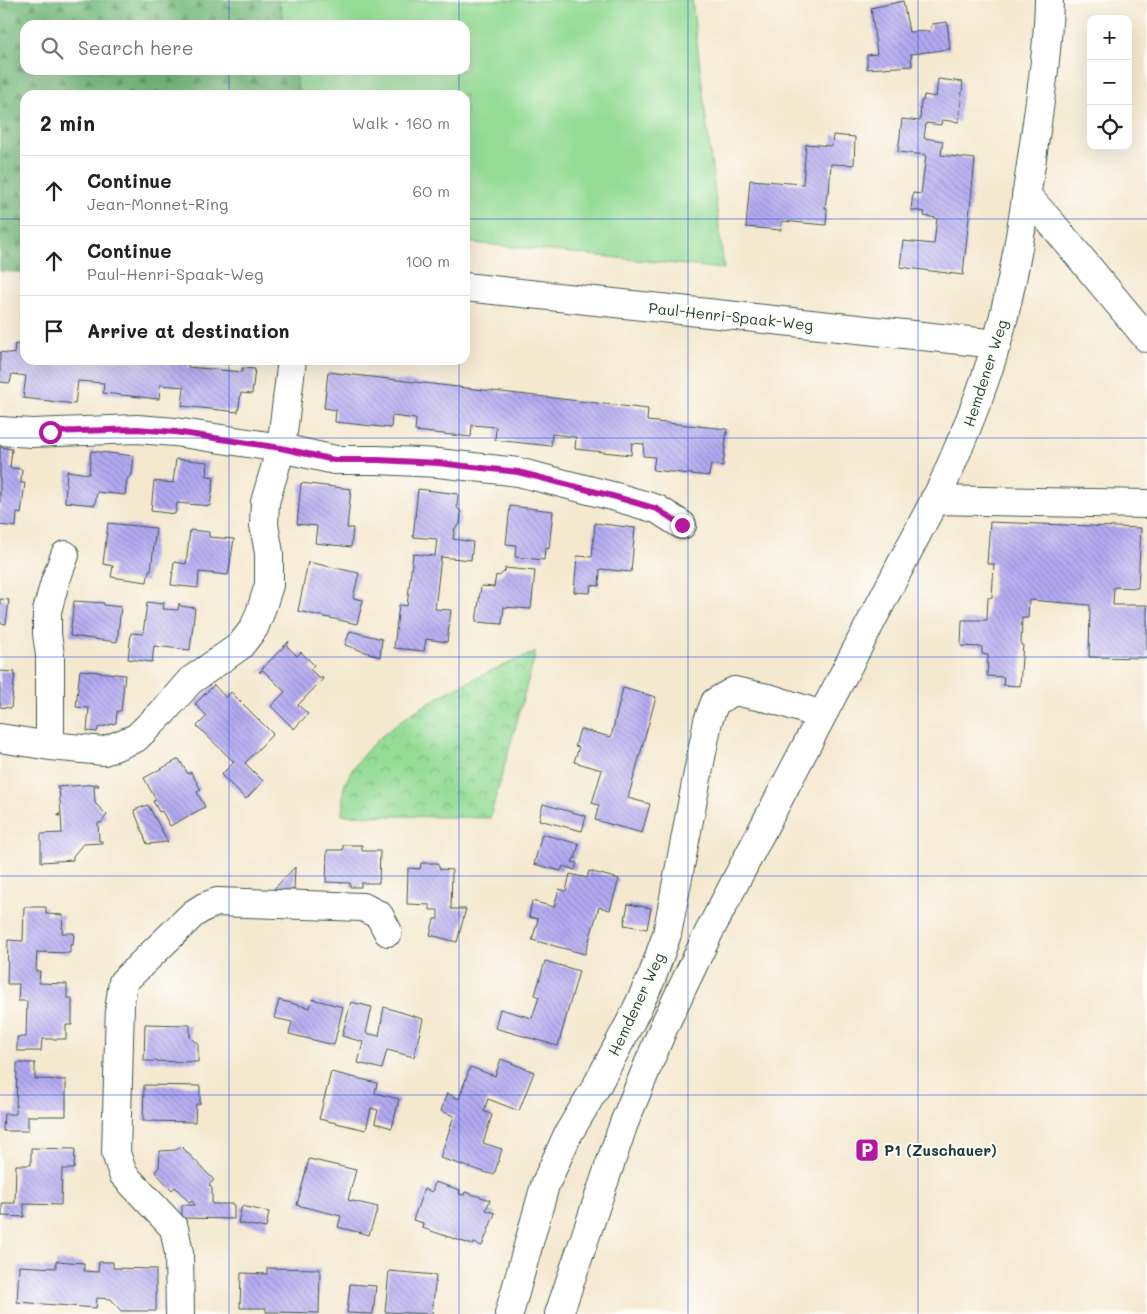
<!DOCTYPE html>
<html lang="en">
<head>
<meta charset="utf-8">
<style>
	:root { --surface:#fff; --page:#f6f6f6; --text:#222; --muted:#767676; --line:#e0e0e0 }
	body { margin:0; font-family:Mali,sans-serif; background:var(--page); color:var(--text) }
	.controls { position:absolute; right:15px; top:15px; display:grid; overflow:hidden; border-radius:10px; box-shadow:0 5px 20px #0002 }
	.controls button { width:45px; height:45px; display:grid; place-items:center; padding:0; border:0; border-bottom:1px solid var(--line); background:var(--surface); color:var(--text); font:25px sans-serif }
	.stop { position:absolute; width:15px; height:15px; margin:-11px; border:4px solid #b5179e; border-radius:50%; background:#fff }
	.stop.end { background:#b5179e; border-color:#fff; box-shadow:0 1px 5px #0008 }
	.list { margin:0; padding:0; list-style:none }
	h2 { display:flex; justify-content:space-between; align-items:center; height:65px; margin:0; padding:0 20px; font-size:21px }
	h2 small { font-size:16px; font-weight:400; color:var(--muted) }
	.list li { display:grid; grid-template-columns:32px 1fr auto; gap:15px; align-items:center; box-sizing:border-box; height:70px; padding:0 20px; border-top:1px solid var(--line) }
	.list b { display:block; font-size:19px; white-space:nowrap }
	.list p { margin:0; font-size:16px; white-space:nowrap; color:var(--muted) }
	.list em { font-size:16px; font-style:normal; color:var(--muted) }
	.icon { flex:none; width:28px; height:28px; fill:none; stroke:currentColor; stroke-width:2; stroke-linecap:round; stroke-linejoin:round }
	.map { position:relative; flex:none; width:1147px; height:1314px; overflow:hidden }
	.search { position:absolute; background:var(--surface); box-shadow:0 5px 20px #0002; left:20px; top:20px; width:450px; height:55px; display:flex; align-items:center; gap:12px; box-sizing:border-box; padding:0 18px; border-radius:15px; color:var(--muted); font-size:19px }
	.panel { position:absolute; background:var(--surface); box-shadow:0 5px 20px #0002; left:20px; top:90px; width:450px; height:275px; border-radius:15px }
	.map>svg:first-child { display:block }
</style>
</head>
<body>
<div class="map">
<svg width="1147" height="1314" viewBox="0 0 1147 1314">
	<defs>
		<pattern id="forest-firs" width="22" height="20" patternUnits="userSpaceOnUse" patternTransform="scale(1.25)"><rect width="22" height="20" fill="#78bc7f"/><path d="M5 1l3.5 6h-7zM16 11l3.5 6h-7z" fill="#629a69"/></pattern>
		<pattern id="park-crowns" width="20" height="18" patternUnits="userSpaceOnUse" patternTransform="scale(1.25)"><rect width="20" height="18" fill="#95dc96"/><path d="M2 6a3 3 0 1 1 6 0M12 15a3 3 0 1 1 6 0" fill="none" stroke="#79b47b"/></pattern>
		<pattern id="building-back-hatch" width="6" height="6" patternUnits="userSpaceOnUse" patternTransform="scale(1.25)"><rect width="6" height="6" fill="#b4a9f2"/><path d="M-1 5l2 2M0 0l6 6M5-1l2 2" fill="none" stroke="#928bc5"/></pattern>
	</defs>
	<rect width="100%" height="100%" fill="#fdfcf7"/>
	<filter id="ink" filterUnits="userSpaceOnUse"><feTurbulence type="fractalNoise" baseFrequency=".02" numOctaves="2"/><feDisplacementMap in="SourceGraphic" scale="10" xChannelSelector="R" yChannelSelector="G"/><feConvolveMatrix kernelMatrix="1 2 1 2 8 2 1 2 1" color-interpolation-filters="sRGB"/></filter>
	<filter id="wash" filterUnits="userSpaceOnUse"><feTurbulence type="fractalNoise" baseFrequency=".0096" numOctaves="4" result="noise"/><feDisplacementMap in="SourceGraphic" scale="20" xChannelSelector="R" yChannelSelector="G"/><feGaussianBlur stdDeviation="1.12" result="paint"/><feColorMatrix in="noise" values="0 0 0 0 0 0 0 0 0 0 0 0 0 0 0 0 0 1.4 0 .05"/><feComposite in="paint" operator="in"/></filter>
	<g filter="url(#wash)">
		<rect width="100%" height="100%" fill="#f4e8cf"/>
		<!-- green -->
		<path fill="#95dc96" stroke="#5a8c65" d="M279,0H692L724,269L465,242V95H299L294,70H465V25H284Z"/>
		<!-- forest -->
		<path fill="url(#forest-firs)" stroke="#4c7c5a" d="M0,0H279L284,25H25V70H294L299,95H25V273L0,271Z"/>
		<!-- park -->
		<path fill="url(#park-crowns)" stroke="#5a8c65" d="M536,652L490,818L342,815C343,805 342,793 345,784C371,721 476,676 536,652Z"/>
		<g id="blocks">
			<!-- building -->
			<path fill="url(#building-back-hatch)" d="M903,1L909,32L930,31L932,24L947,22L950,49L911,54L912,66L867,69V55L877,54L871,8Z
				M938,79L963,82L959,122L942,120L941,125L926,123L924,138L943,141L941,155L975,159L963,275L900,267L903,241L934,244L937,218L924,216L925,212L911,210L913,193L921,194L926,155L898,152L902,119L920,121L921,101H923L924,95L936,97Z
				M833,135L855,137L854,165L831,164L829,193H827L825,208H827L826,225L782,221L781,230L746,227L750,180L803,184L806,144L832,146Z
				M15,344L25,345V360H168L188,362V367L242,372V368L255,369L252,394L241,393L238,412L182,406L184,387L160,385L159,399L103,393L104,383L78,381L75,404L23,398L26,376L12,374L10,383L0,382V352L14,354Z
				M328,372L648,409L647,421L727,429L723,466L711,464L709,476L653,470L655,457L643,456L644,444L632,443L631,455L575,449L576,437L552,434L551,446L495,440L496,427L472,425L471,437L415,431L416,419L392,416L391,428L335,422L336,410L324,408Z
				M0,447L12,449L10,468L22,469L21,483H25L21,514L17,513L16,527L0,525Z
				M91,451L134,456L132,475L127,479L125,495L97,492L95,505L65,502L67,471L89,474Z
				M176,459L208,462L207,476L214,477L210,506L177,503L175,514L151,511L154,481L173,483Z
				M301,483L351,489L347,528H353L351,547L315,543L317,526L297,524Z
				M418,489L458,494L457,507L461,512L460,524L455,528L453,539L473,542L471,560L441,557L435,609L451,610L447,642L426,639L424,651L394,648L399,605L407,606L413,554L435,556L437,539L413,537Z
				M510,506L553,511L549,549L545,548L544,560L515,557L516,545L506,544Z
				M990,522L1141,528L1138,588L1114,587L1113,605H1147V658L1089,657L1090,605L1029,600L1028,618H1022L1021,645L1023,644L1020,686L1003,685L1004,677L987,676L988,655L982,654V647L961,646L962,620H987L988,598L992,597L994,564H987Z
				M108,523L156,528L151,570H149L147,582L111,577L113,566L103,564Z
				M595,523L635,528L631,572L600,569L599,586L591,585L590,593L574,592L577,556L592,557Z
				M190,530L209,532V537L234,539L228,575L199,572L198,588L171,585L174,562L186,564Z
				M308,562L359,573L353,598L363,600L357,624L298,611Z
				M505,568L535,571L531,609L504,607L502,624L476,622L481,586L494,587L496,575L499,576L505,571Z
				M0,599L9,600L6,624L0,623Z
				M74,601L104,603V605L121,607L117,642L70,636Z
				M147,602L162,604V602H164L163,609L178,610L179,603L180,604V606L195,608L190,650L154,646L152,662L128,659L131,633L143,634Z
				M350,631L382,639L380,657L345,645Z
				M289,641L287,646L297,656L301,652L314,665L310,669L320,679L322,677L323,679L298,705L308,714L294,729L271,706L285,692L263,670L260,673L259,672Z
				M80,670L125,675L121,711H117L116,723L98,728L97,732L87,731L89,708L76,707Z
				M0,671L15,672L11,708L0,707Z
				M214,685L226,698L231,692L273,734L245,763L263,781L246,799L221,775L234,762L197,726L207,716L195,704Z
				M623,688L656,697L628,798L650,804L642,833L595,820L599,805L592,803L602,770L574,762L579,747L575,746L580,729L611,737Z
				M179,759L188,774L191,772L201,790L197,792L205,807L170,826L162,811L159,812L153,801L156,800L144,778Z
				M98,784L99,786H94L95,803L107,815L101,823H98L99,841H102V843L83,844L73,856V860L41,862V834L62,833L61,815L58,816V814H61L59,789H57V787Z
				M543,804L586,816L582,831L539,820Z
				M148,805L168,842L147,844L134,810Z
				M542,834L579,844L575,859L574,858L572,862L577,863L575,870L563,866L561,871L534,864Z
				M343,845H362V851H380L379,883H361V887H350V883L326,882L327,850H343Z
				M421,863H437L440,869L452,870L451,909H466L457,942L430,935L434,919H438V910H430V905L407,904L408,868L420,869Z
				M295,867L294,890H273Z
				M589,871L619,879L610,910L599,907L585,954L532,940L538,919L529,917L532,901L554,907L559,889L566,891L570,874L587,878Z
				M628,904L651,908L647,929L624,925Z
				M24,907H46V914L63,915L62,933H74L73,945H70V953L37,952L36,971H40L39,983L67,984V998H72V1025H66V1039H42L41,1051H17V1037H26L27,1001H18L19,984H7L8,940L23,941Z
				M545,961L579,971L558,1046L495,1028L500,1009L532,1018L539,997L535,995Z
				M312,999L343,1007L334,1045L289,1034L292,1022L274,1018L279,1000L310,1008Z
				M351,1002L372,1007L366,1033L379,1036L384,1007L423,1019L414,1057L387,1050L382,1069L358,1063L363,1042L342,1036Z
				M145,1024L190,1025V1037L195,1042H198V1062L144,1061Z
				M501,1059L534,1072L519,1111L488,1099L484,1111L492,1115L483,1143L502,1149L494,1175L440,1158L454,1116L441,1111L447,1093L459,1099L470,1067L495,1076Z
				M17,1063H35V1079L66,1080V1116H28V1131H3L4,1114H16Z
				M331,1072L377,1083L375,1093L399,1099L392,1128L375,1123L378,1110L371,1108L366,1130L319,1119Z
				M144,1085L200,1086V1104H196L195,1122L143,1121Z
				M181,1146L214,1180L209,1185L212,1188V1204H234V1219L182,1218V1205H195L192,1201L190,1203L175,1187L172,1190L155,1172L159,1167L160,1151L176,1150Z
				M31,1148L75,1149L74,1169H62L61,1205L24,1204V1217L2,1216V1203H15L16,1165H31Z
				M309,1159L356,1170L348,1200L378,1207L369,1235L338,1227L341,1216L297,1205Z
				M435,1182L460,1190L459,1194L464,1195L465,1192L490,1200L486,1210L495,1213L482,1246L474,1243L473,1245L422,1228L423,1223L413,1220L424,1189L432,1192Z
				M242,1206L269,1212L266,1228L238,1223Z
				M56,1261L84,1263V1271L98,1272L99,1262H113V1268L156,1269V1311H121L111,1299L97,1298L96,1308L17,1302L19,1266L56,1268Z
				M267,1268L320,1269L319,1313L266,1312V1308H240L241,1273L267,1274Z
				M389,1271L436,1275L432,1314L385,1312Z
				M350,1284L376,1286L373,1314L347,1313Z"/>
		</g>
	</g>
	<g filter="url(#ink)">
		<use href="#blocks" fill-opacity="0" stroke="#3f574b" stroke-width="1"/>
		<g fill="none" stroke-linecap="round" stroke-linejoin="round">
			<!-- minor casing -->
			<g stroke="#3f574b" stroke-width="30">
				<path id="minor" d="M1026,195L1054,226L1147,338
					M465,287L997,344
					M0,431L32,433L137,429L175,432L281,448L335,460H377L438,463L518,472L616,497L657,509L682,525
					M934,500L1147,504
					M0,738L50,746L104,751L136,738L163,712L190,681L240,646L254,628L260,613L269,585V553L264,525L265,502L281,448L292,360
					M50,746V655L47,634V611L55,582L65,555
					M180,1314L179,1253L174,1228L123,1174L116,1153L120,1004L123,982L193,914L204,907L217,902L363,907L379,915L388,932
					M509,1314L545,1185L568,1134L596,1087L632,1019L652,977L667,934L708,721L715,702L734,691L772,699L822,715
					M559,1314L624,1123L665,1024L709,932L942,486C962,440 982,393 996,345C1014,284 1024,213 1033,151C1040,101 1048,51 1049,0"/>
			</g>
			<!-- minor -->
			<use href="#minor" stroke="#fff" stroke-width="28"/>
		</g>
	</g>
	<g fill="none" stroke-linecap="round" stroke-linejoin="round" filter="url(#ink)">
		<!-- route -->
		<path stroke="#b5179e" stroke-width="6" d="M50,432L137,429L175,432L281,448L334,460H378L438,463L518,472L616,497L657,509L682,525"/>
	</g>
	<!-- grid -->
	<path fill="none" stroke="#1d4ed8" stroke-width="1" stroke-opacity="0.55" d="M229,0V25M459,0V25M688,0V1314M918,0V1314M229,70V95M459,70V95M0,219H25M465,219H1147M229,360V1314M459,360V1314M0,438H1147M0,657H1147M0,876H1147M0,1095H1147"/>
	<!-- icons -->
	<defs>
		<g id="parking-square" transform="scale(1.25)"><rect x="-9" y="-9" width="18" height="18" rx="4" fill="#b5179e" stroke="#fdfcf7"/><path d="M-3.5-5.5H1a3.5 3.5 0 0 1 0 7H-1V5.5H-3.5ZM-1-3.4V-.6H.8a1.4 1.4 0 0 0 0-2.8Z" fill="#fff"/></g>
	</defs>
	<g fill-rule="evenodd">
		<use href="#parking-square" x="867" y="1150"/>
	</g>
	<g text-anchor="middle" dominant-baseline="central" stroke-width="4" stroke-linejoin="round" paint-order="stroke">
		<!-- street labels -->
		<g font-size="15" fill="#1f3d34" stroke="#fdfcf7">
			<text transform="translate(731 316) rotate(6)">Paul-Henri-Spaak-Weg</text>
			<text transform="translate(985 373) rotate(-72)">Hemdener Weg</text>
			<text transform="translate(636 1004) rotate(-65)">Hemdener Weg</text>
		</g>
		<!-- poi labels -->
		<g font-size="15" font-weight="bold" fill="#1f3d34" stroke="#fdfcf7" text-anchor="start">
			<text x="884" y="1150">P1 (Zuschauer)</text>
		</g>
	</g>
</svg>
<div class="controls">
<button>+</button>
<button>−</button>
<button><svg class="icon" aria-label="locate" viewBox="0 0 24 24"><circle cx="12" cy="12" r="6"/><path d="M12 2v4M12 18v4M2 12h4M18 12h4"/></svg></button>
</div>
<div class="stop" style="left:50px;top:432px"></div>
<div class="stop end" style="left:682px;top:525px"></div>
<div class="search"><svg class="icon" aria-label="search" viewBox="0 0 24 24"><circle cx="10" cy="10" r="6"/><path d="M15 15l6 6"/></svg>Search here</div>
<section class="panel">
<h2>2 min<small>Walk · 160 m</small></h2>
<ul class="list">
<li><svg class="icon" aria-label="ahead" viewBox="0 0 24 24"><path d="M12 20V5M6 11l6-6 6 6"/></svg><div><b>Continue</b><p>Jean-Monnet-Ring</p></div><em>60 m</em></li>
<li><svg class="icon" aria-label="ahead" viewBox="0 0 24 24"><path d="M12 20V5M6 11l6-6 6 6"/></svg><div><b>Continue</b><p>Paul-Henri-Spaak-Weg</p></div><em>100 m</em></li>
<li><svg class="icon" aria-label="arrive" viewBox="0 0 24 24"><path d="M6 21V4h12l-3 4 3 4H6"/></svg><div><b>Arrive at destination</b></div></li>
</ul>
</section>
</div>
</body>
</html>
